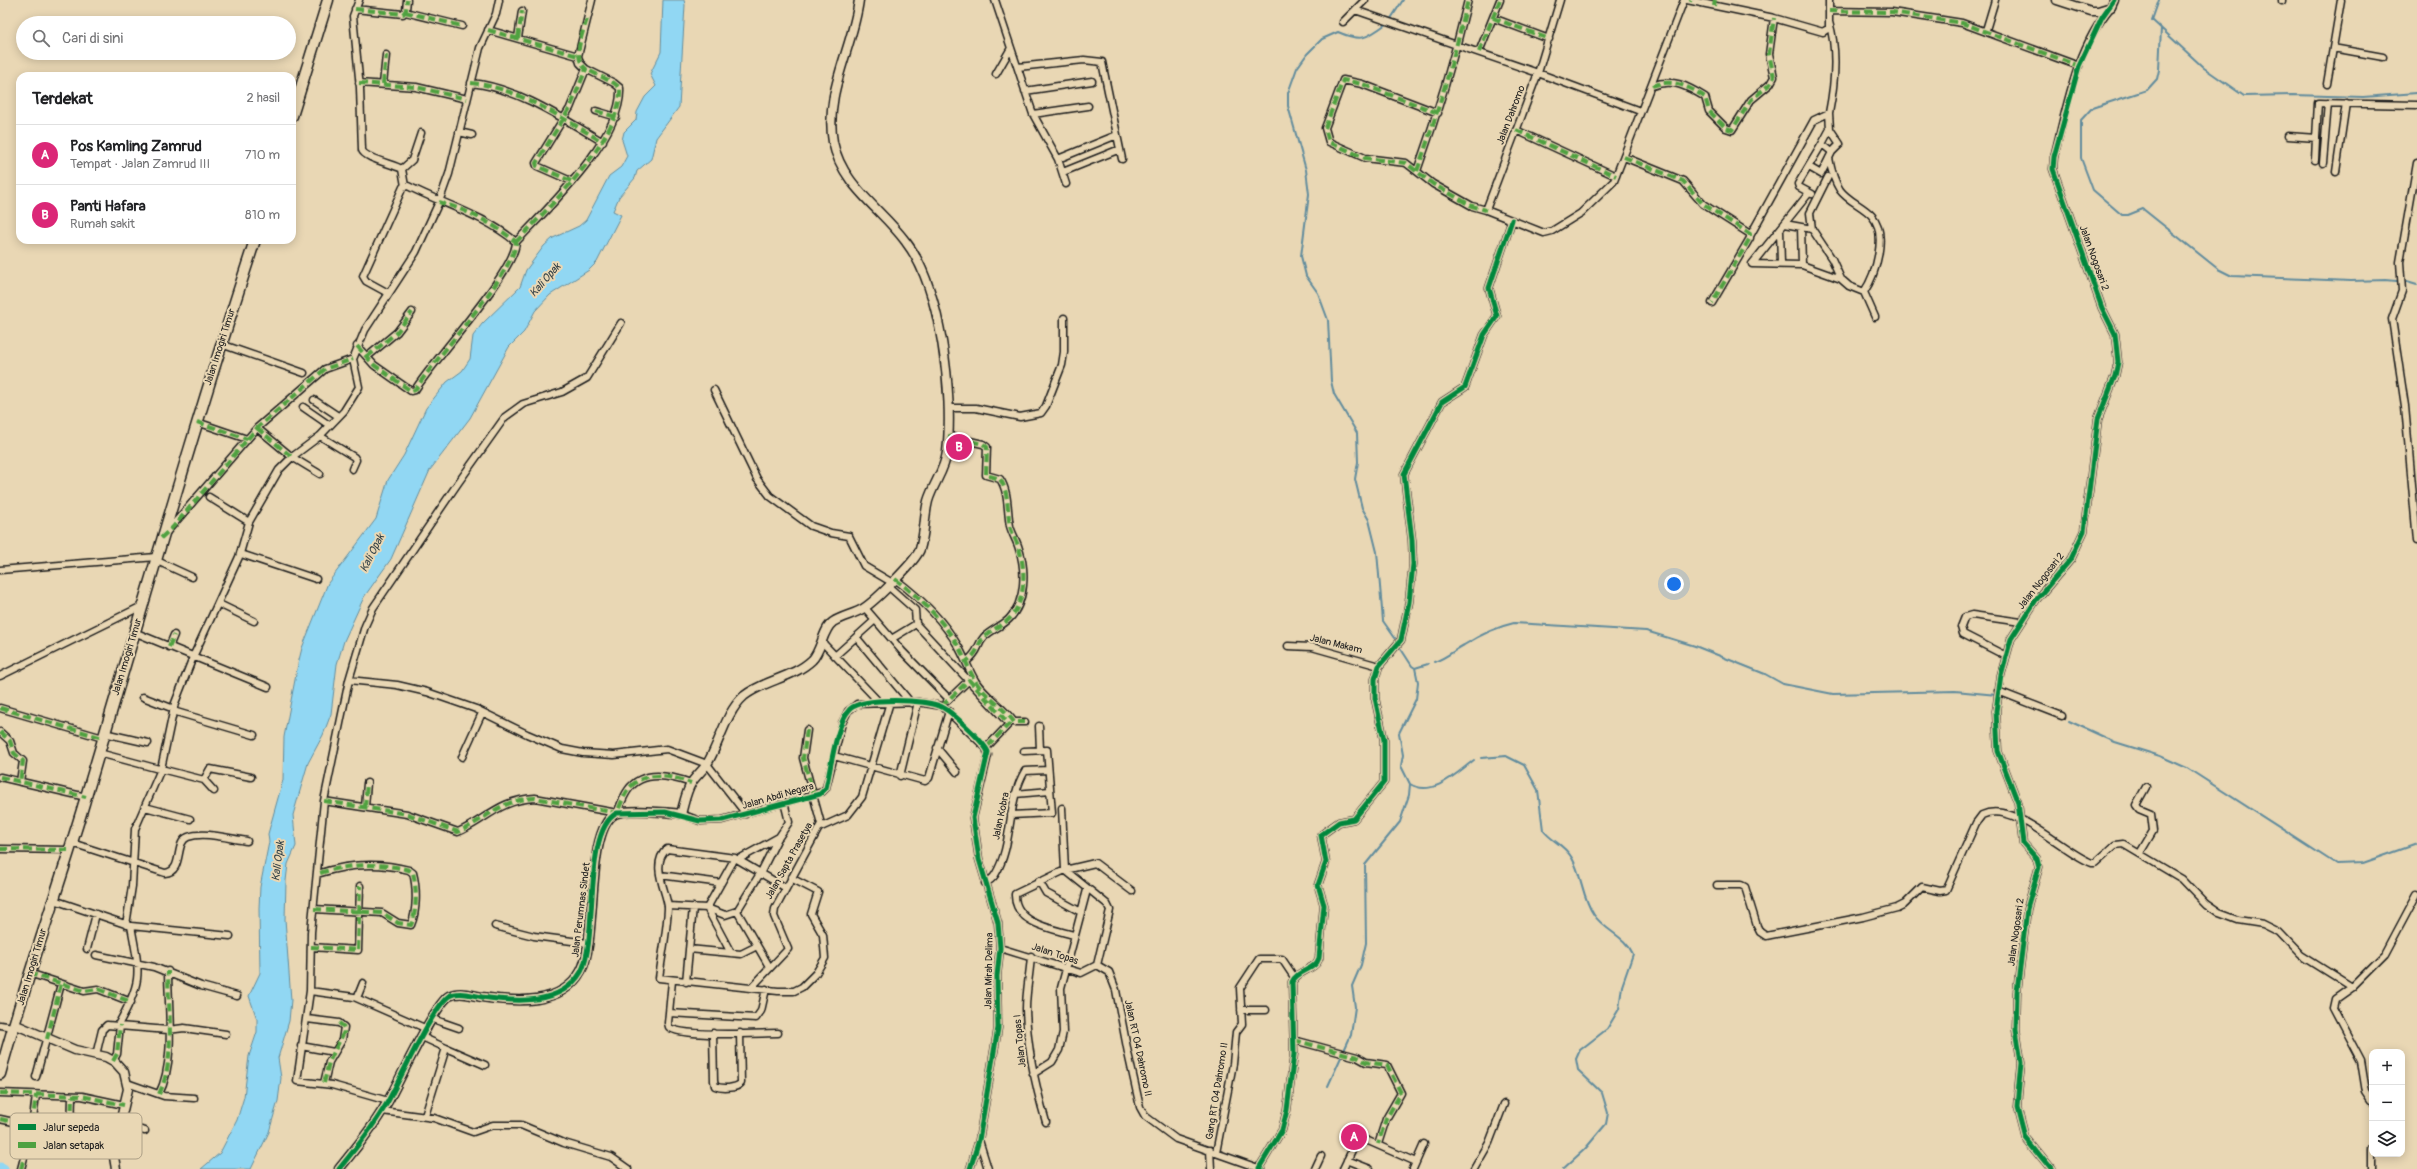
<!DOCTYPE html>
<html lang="id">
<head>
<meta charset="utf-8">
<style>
	:root { --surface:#fff; --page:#f6f6f6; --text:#202124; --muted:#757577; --line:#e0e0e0; --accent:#db2777 }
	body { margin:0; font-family:Pangolin,sans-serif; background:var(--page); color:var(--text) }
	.controls { position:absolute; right:12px; bottom:12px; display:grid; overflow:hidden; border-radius:8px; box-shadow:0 2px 10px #0003 }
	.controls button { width:36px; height:36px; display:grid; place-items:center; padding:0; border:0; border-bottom:1px solid var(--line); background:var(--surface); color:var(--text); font:20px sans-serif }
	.you { position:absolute; left:1674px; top:584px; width:14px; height:14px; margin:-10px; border:3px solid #fff; border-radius:50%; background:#1a73e8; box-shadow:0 0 0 6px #1a73e833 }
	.badge { display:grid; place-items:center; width:26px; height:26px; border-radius:50%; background:var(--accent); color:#fff; font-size:13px; font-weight:700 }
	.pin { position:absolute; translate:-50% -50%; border:2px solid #fff; box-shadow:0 1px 4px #0006 }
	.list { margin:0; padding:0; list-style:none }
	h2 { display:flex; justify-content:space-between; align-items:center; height:52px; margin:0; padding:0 16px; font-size:17px }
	h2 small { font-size:13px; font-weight:400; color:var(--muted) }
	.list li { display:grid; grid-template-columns:26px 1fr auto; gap:12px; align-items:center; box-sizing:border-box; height:60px; padding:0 16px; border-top:1px solid var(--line) }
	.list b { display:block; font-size:15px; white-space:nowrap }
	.list p { margin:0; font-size:13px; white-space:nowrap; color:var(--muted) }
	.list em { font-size:13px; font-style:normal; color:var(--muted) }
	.icon { flex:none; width:22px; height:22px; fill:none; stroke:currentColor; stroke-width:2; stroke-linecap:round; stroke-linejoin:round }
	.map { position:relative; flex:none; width:2417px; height:1169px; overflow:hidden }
	.search { position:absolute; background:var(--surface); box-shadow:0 2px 10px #0003; left:16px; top:16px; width:280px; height:44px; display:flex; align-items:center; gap:10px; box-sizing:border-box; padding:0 14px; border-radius:22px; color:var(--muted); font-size:15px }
	.panel { position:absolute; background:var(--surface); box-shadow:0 2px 10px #0003; left:16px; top:72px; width:280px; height:172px; border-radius:12px }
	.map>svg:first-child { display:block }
</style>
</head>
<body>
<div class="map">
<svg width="2417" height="1169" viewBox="0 0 2417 1169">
	<rect width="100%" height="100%" fill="#e9d7b4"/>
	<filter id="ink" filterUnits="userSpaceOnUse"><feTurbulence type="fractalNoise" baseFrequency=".025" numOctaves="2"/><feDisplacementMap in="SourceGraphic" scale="8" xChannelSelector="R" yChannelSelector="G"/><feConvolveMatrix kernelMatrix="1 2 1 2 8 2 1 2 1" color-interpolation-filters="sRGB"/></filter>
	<g filter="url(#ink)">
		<!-- water -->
		<path fill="#91d7f3" stroke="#628c9d" d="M663,0H684L685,5L679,107L656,138L651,159L637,171L635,178L619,197L613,211L621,215L597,262L589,270L550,295L535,311L524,332L509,347L470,418L430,470L391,559L364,597L344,641L337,664L331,714L323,735L308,763L293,815L296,846L288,864L286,881L285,919L291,1000L289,1021L278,1058L281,1078L278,1101L269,1132L251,1169H201L220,1153L237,1120L244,1097L249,1056L257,1032V1019L249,996L260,973L259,908L260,887L269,842L268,834L283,780L284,737L298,664L302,648L328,583L376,519L388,480L404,455L426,408L447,382L462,371L470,359L473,336L482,324L520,287L526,270L544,246L553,238L579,226L586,220L609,176L621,167L627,156L622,140L624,132L636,120L637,112L645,97L656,86L650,74L661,52Z"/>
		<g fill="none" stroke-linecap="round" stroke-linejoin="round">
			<!-- stream -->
			<path stroke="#628c9d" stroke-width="2" d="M2159,0L2152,20L2204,68L2244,96L2293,95L2363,97L2417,93
				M1390,20L1403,0
				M1386,24C1366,39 1361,42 1338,32L1322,39L1307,54L1297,68L1288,93V106L1306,170L1309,194L1301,256L1306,276L1318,293L1328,320L1331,381L1334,394L1357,433L1358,462L1355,479L1362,508L1369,520L1377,552L1383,621L1395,638
				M2161,28L2159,70L2157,79L2147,90L2092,108L2081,120V158L2093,190L2122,215H2128L2143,209L2218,269L2232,276L2351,281L2386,280L2407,282L2417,285
				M1401,649L1412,666L1415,668L1428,664
				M1434,662C1446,658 1453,651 1464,645C1480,635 1496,627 1514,623L1646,631L1695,646L1765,674L1783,684L1833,694L1955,691L1997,695
				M2069,721L2115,742L2160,756L2187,768L2336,864L2363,863L2417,844
				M1481,758L1506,756L1524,765L1538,790L1543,830C1552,842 1564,844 1572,858C1582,875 1582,898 1594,915C1605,931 1625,936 1633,954L1622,986L1619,1009L1607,1029L1580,1050L1576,1059L1578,1070L1602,1093L1608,1113L1606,1124L1585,1149L1563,1169
				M1410,784C1433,798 1458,772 1474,760
				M1328,1086L1351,1035L1355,1007L1352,986L1361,965L1366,943L1365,865L1400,822L1409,795L1410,784L1401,766L1403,755L1399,733L1416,699L1418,682L1415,668"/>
			<!-- river -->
			<path stroke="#91d7f3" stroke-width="11" d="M0,1168L3,1169"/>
			<!-- minor casing -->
			<g stroke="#1c1c1c" stroke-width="9">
				<path id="minor" d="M359,0L353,16L360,88L362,150C364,158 393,164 402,169L405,186
					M995,0L1033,114L1058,159L1066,184
					M1560,0L1538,73L1486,210L1544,233L1552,231L1581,213L1614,181L1684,0
					M1687,0L1774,18L1823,32L1829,28V0
					M2282,1V0
					M355,9L403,14L406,10L407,0
					M1355,10L1538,73L1640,111
					M1829,11L1892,12L1962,23L2079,66
					M405,12L462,26
					M1493,18L1549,39
					M1343,22L1365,0
					M488,30L578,56
					M1986,30L1995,0
					M518,38L522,11
					M2333,48L2383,57
					M1479,52L1500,0
					M1018,67L1084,60L1102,62L1122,159
					M996,74L1011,48
					M359,83L416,87L467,99
					M471,83C516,87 564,119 603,142
					M383,84L386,55
					M2327,84L2341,0
					M1652,86C1673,78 1687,86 1705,97L1709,111L1726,128L1732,130L1751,100L1770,84L1774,77L1769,54L1774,18
					M1025,91L1092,81
					M596,111L616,117
					M1438,113L1362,84L1343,80L1325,128L1329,142L1365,158L1406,163L1433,184L1472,206L1486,210
					M1033,114L1088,106
					M1830,129L1822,144L1832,152
					M1516,130L1616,176
					M459,132L472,135
					M2288,136L2316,138L2315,160
					M2316,138L2318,103L2417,105
					M1624,157L1683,181L1703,204L1750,234V238L1712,303
					M1829,158C1831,169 1834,181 1840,190C1848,201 1863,206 1872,216C1888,234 1876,274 1864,292L1875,317
					M1058,159L1117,135
					M2323,163L2328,103
					M2417,163L2400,262L2402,291L2392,319L2405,406L2417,541
					M1809,167L1821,174L1832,152L1840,144L1830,129L1829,113
					M402,169L412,160L421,133
					M1417,171C1437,115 1454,59 1468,0
					M1063,172L1120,149
					M2336,172L2346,103
					M1828,177L1810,213L1812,229L1832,259L1841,279L1849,286L1864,292
					M571,181L537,166L536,163L570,108L586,69L580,63L578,56L592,0
					M1809,193L1752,264L1802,265L1841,279
					M1812,194L1799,187L1798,184L1822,144
					M1785,224L1812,229
					M1801,227L1802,265
					M1780,230L1781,263
					M1750,236L1814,120L1829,113C1835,83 1838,51 1829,22
					M516,242C549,207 623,137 620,88L614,83L586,69
					M221,344L304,373
					M357,346L374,365L411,391L415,390C435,358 515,272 516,242C484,215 445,205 408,186L403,187L363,276L366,281L388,293
					M367,357L397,332L412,312
					M714,390L757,479L770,496L811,526L831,533L849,536L864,566L891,582
					M314,400L338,416
					M303,407L329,425
					M949,408H976L1020,417L1041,413L1046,406L1062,365L1064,352V318
					M197,422L247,439
					M257,428L292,457L320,474
					M320,436L354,457L356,460L352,469
					M948,436L983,444L987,447L986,475L1000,479C1009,492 1007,511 1010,526C1012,534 1017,541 1019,549C1026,570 1026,602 1009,619C1002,626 991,630 984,637C976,646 980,651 967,661
					M209,497L249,522
					M165,534L257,428L325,369L353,359L365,330L416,252L439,202L449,174L480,48L496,14L499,0
					M241,554L316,579
					M155,560L192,577
					M0,570L156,557
					M895,579C919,597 943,620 958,646C965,658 969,671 976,682C986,697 1003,707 1014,722H1025
					M888,586L915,610L916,624L1009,724L986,748
					M219,604L254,621
					M865,608L902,651L949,699
					M134,632L268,687
					M856,637L911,703
					M893,638L916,624
					M822,642L879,702
					M1288,646L1312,647L1379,666
					M169,647L174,635
					M835,656L875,620
					M2006,656L1963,634L1961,627L1965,617L1972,615L2021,622
					M0,676L142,606
					M349,680L365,626L373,608L458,483L505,417L523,404L562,392L587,378L621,323
					M1998,691L2062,716
					M143,697L174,709
					M947,701L969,680
					M0,708L103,738
					M173,711L254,735
					M1039,726L1040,750
					M0,732L10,741L14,753L23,761L20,782
					M104,733L148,743
					M937,748L957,772
					M99,753L159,769
					M834,756L925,781L929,778L949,711
					M462,757L482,713
					M161,769L204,780L214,791
					M900,776L918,702
					M0,777L86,797
					M204,780L210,769L251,777
					M1015,794L1050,791
					M324,801L407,814L458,832C487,819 499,800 535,798L617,813C620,806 623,797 628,790C643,769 671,776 691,783
					M145,807L190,819
					M365,807L367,783
					M681,814L700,821L722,820L822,792L826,788L842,723L848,711L857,704L918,702L942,706L986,748L988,755L973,818L979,859L998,923L1000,948L997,976L998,1028L979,1140L970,1169
					M1011,815L1052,813L1047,750L1024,751
					M819,828L848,815L862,797L890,702
					M72,843L165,873C184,872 174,842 188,837C205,831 230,839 247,841
					M0,849L69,850
					M2140,853L2153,831L2151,814L2139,809L2136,805L2146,787
					M739,859L779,837L789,822L784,802
					M660,875L721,883
					M1039,881L1046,893L1081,912
					M985,883C989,881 993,878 995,875C1014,844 1006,803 1025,771L1048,770
					M1717,885H1741L1745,887L1757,926L1760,932L1766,936L1863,917L1897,908L1905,904L1922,887L1940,891L1946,890L1976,823L1982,815C2015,800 2062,852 2092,863H2095L2115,845L2123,844L2182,879L2206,904L2219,913L2238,920L2263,924L2279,932L2301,955L2352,987L2385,954L2417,894
					M786,888L735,858L667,849C649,864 668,894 668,908C667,931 662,955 659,978L778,991H794L802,987L816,973L825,958L823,935L811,914L818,892L791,878
					M54,900L131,926C140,974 143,981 118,1025
					M668,906L707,908L725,915L737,911L761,872L778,838
					M707,908L735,858
					M707,908L731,953
					M314,909L382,913L398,923L411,925C417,911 417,888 413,873L409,870C379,862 347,864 317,874
					M737,911L770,968
					M126,925L132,886L135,829L161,769L175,703L193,657L239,557L249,522L279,470L292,457L320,436L344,411L359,387L353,359
					M131,926L230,936
					M495,926L534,936L587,943
					M1074,935C1053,929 1014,924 1015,894L1065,870L1095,863L1132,891
					M311,947L358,950L360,886
					M1000,948L1081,973L1097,965L1110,910L1107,904L1065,870L1062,808
					M87,949L96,914
					M689,949L741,954L757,946
					M96,955L154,967L201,986L237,996
					M1031,956C1030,973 1026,991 1026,1009C1027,1047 1035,1085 1046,1122
					M1097,965L1109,972L1116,990L1128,1053L1140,1107L1145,1116L1176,1139L1261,1169
					M29,973L84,991L98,989L131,1002
					M672,981L668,1023L669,1027C681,1038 759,1033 778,1033
					M686,982L693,907
					M752,987L788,949L774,916L775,909L821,824L803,758L807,730
					M2352,987L2335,999L2333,1008L2361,1061L2366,1092L2372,1101
					M310,991L354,997L427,1029
					M357,998L363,983
					M1241,1010H1266
					M669,1013L756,1018L761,1011L766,989
					M307,1019L339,1023L344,1027L342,1040L329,1062L324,1083
					M433,1019L459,1028
					M0,1025L13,1027
					M713,1033L714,1081L715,1086C721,1089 736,1089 741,1083L740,1033
					M422,1037L446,1048L425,1116
					M1294,1040L1357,1057L1366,1062L1387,1065L1401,1093L1386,1119L1378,1144
					M301,1046L334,1052
					M446,1048L485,1065
					M96,1055L102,1030L107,1025L168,1030L184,1028L226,1034
					M113,1061L117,1054L120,1025
					M1033,1074L1052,1062L1059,1050L1063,1032L1061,988L1087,890
					M36,1077L61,984
					M127,1083L164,1096L194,1098
					M0,1093L82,1096L124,1105
					M159,1094C176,1061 168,1008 168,971
					M388,1101L332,1085L297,1081L310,991L311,932L324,801L349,680L397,685L427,692L476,709L527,734L562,749L583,753L614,755L667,749L707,764L746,814
					M382,1111L434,1118L473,1132L493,1125H521L564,1143L611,1157L628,1169
					M0,1119L59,1132L117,1136
					M119,1125L145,1131
					M71,1133L72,1096
					M979,1140L988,1169
					M63,1148L65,1133
					M2372,1148V1169
					M1210,1150L1211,1169
					M1216,1153L1233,1064L1236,1032L1242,1024L1240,988L1259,959H1282L1294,977
					M1347,1160L1370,1169
					M1259,1168L1282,1130L1287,1110L1294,1054L1292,982C1298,969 1315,971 1319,958L1324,905L1318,885L1326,862L1321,835L1339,822L1354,819L1384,782V740L1375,698V679L1379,666L1401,640L1409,602L1413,564L1412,540L1404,474L1442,402L1465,387L1484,335L1497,316L1489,288L1512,220
					M21,1169L32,1127L36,1095
					M1315,1169L1321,1156
					M1343,1169L1354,1146L1366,1140L1416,1162
					M1413,1169L1424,1144
					M1474,1169L1489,1143L1504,1104
					M2051,1169L2025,1137L2017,1106L2021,1062L2016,1029L2017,992L2027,909L2039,867L2037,859L2023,843L2018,803L1998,751L1996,711L2001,675L2011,639L2036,600L2071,559L2084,531L2098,419L2115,376L2118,362L2115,334L2102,308L2053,169L2054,157C2067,107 2076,48 2111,7"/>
			</g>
			<!-- tertiary casing -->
			<g stroke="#1c1c1c" stroke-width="11">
				<path id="tertiary" d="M2057,0L2091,11H2098L2111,7L2114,0
					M14,1024L75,1050L106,1057L115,1062L124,1072L128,1089L117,1136L114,1157L116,1169
					M339,1169C356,1148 373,1127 387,1103C398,1084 434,1005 449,996C459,991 472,995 482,997C515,1002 562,1006 581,971C598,941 585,830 615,814C624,809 669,812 681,814C684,804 686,791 692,782C696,776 703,770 707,764C720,743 725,713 744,696C764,680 793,678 812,660C822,650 822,630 833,622C842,616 855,614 864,608C875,601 917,560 920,549C925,533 924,517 928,501C933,484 945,470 947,452C954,396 941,287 906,242C881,208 842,186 833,142C824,92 853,48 859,0"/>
			</g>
			<!-- primary casing -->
			<g stroke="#1c1c1c" stroke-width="13">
				<path id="primary" d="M292,116L328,0
					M0,1074C24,985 55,899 82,810C139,620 193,429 255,240"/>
			</g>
			<!-- minor -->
			<use href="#minor" stroke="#e9d7b4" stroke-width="6"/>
			<!-- tertiary -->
			<use href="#tertiary" stroke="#e9d7b4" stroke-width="8"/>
			<!-- primary -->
			<use href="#primary" stroke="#e9d7b4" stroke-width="10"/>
			<!-- quiet -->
			<path stroke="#4fa141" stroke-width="4" stroke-dasharray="8 4" stroke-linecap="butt" d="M1690,1L1691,0
				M1714,6L1715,0
				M355,9L403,14L406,10L407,0
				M1829,11L1892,12L1962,23L2079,66
				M405,12L462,26
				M1493,18L1549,39
				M488,30L578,56
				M518,38L522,11
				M1479,52L1500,0
				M359,83L416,87L467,99
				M471,83C516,87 564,119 603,142
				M383,84L386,55
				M1652,86C1673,78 1687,86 1705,97L1709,111L1726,128L1732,130L1751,100L1770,84L1774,77L1769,54L1774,18
				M596,111L616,117
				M1438,113L1362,84L1343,80L1325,128L1329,142L1365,158L1406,163L1433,184L1472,206L1486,210
				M1516,130L1616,176
				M1624,157L1683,181L1703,204L1750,234V238L1712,303
				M1417,171C1437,115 1454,59 1468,0
				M571,181L537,166L536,163L570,108L586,69C572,57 582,35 587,19
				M516,242C549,207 623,137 620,88L614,83L586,69
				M357,346L374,365L411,391L415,390C435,358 515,272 516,242C493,223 467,210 439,202
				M367,357L397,332L412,312
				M197,422L247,439
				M257,428L292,457
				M948,436L983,444L987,447L986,475L1000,479C1009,492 1007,511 1010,526C1012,534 1017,541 1019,549C1026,570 1026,602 1009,619C1002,626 991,630 984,637C976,646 980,651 967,661
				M161,538L173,527L257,428L325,369L353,359
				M895,579C919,597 943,620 958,646C965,658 969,671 976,682C986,697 1003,707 1014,722H1025
				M169,647L174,635
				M942,706L969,680L1009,724L986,748
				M0,708L103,738
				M807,730L803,758L814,795
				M0,732L10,741L14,753L23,761L20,782
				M0,777L86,797
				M324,801L407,814L458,832C487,819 499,800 535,798L617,813C620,806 623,797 628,790C643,769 671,776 691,783
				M365,807L367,783
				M0,849L69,850
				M314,909L382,913L398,923L411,925C417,911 417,888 413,873L409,870C379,862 347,864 317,874
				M311,947L358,950L360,886
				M29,973L84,991L98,989L131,1002
				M47,1039L61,984
				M1294,1040L1357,1057L1366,1062L1387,1065L1401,1093L1386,1119L1378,1144
				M113,1061L117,1054L120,1025
				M324,1083L329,1062L344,1032V1027L339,1023
				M0,1093L82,1096L124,1105
				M159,1094C176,1061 168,1008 168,971
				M0,1119L59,1132L117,1136
				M71,1133L72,1096
				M63,1148L65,1133
				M21,1169L32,1127L36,1095"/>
			<!-- cycleway casing -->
			<g stroke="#e9d7b4" stroke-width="8">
				<path id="cycleway" d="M339,1169C356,1148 373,1127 387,1103C398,1084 434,1005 449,996C458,991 472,995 482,997C515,1002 561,1006 581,972C599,939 582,831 617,813L665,812L700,821L722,820L820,794L826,788C831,768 836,723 850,709C863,697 927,699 942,707C952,712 984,742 988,752L973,818L979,859L998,923L1000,948L997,976L998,1028L979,1140L970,1169
					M1261,1169L1259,1168L1282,1130L1287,1110L1294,1054L1292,982C1298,969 1315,971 1319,958L1324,905L1318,885L1326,862L1321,835L1339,822L1354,819L1384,782V740L1375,698V679L1379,666L1401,640L1409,602L1413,564L1412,540L1404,474L1442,402L1465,387L1484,335L1497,316L1489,288L1512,220
					M2051,1169L2025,1137L2017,1106L2021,1062L2016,1029L2017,992L2027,909L2039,867L2037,859L2023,843L2018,803L1998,751L1996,711L2001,675L2011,639L2036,600L2071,559L2084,531L2098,419L2115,376L2118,362L2115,334L2102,308L2053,169L2054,157L2079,66L2102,17L2114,0"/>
			</g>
			<!-- cycleway -->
			<use href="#cycleway" stroke="#00873e" stroke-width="5"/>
		</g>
	</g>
	<g text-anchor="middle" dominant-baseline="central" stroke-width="4" stroke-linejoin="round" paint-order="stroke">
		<!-- street labels -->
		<g font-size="10" fill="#1c1c1c" stroke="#e9d7b4">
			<text transform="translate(1511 115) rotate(-69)">Jalan Dahromo</text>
			<text transform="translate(2094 258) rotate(70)">Jalan Nogosari 2</text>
			<text transform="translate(220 347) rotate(-72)">Jalan Imogiri Timur</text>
			<text transform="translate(2041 581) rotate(-52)">Jalan Nogosari 2</text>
			<text transform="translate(1336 644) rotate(14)">Jalan Makam</text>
			<text transform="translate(127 657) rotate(-73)">Jalan Imogiri Timur</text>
			<text transform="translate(778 796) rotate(-16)">Jalan Abdi Negara</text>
			<text transform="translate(1001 816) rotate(-78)">Jalan Kobra</text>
			<text transform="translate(789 861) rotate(-61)">Jalan Sapta Prasetya</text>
			<text transform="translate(581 910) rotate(-83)">Jalan Perumnas Sindet</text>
			<text transform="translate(2016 932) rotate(-82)">Jalan Nogosari 2</text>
			<text transform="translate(1055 954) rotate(18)">Jalan Topas</text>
			<text transform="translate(32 967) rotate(-73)">Jalan Imogiri Timur</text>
			<text transform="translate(989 971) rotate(-89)">Jalan Mirah Delima</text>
			<text transform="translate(1020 1041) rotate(-96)">Jalan Topas I</text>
			<text transform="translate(1138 1048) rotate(78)">Jalan RT 04 Dahromo II</text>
			<text transform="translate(1217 1091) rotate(-81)">Gang RT 04 Dahromo II</text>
		</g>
		<!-- water labels -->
		<g font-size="11" font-style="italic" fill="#334147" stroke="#e9d7b4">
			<text transform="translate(545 280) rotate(-49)">Kali Opak</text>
			<text transform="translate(372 553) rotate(-63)">Kali Opak</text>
			<text transform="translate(278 861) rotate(-83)">Kali Opak</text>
		</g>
	</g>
	<!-- legend -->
	<rect x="10" y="1113" width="132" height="46" rx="6" fill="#e9d7b4" stroke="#ac9f86" stroke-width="1"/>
	<rect x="18" y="1124" width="18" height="6" fill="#00873e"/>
	<rect x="18" y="1142" width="18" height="6" fill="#4fa141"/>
	<g font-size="11" fill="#1c1c1c">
		<text x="43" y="1131">Jalur sepeda</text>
		<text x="43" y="1149">Jalan setapak</text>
	</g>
</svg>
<div class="controls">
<button>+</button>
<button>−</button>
<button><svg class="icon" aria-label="layers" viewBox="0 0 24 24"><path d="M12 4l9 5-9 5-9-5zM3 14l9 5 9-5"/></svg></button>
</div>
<div class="you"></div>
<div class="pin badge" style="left:1354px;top:1137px">A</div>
<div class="pin badge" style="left:959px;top:447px">B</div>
<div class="search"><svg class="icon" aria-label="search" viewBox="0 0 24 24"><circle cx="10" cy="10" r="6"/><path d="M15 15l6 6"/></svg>Cari di sini</div>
<section class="panel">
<h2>Terdekat<small>2 hasil</small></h2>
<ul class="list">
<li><span class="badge">A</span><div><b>Pos Kamling Zamrud</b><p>Tempat · Jalan Zamrud III</p></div><em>710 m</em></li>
<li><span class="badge">B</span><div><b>Panti Hafara</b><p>Rumah sakit</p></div><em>810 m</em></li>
</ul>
</section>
</div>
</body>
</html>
